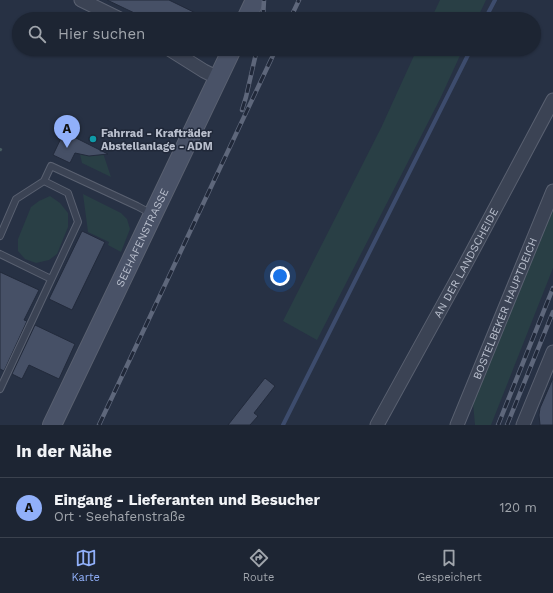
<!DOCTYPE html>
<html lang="de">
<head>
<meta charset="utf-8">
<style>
	:root { --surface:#1d2533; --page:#2a313f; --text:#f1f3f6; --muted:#a0a5ac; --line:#3b424e; --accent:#91b0fa }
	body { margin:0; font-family:"Work Sans",sans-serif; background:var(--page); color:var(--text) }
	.you { position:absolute; left:280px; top:276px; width:14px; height:14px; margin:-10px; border:3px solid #fff; border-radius:50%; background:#1a73e8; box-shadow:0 0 0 6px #1a73e833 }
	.badge { display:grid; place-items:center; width:26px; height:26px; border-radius:50%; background:var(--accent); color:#111; font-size:13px; font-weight:700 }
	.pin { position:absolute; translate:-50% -33px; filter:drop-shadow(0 1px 2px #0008) }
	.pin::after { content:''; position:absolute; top:21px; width:14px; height:12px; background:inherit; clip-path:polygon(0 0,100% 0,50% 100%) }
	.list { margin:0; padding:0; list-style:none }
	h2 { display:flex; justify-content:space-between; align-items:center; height:52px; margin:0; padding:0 16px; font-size:17px }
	h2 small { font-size:13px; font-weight:400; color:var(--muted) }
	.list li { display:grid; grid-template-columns:26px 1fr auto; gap:12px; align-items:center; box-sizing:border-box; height:60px; padding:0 16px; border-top:1px solid var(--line) }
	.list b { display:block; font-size:15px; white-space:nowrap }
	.list p { margin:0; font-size:13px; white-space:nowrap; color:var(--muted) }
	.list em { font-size:13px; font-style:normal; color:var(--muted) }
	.icon { flex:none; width:22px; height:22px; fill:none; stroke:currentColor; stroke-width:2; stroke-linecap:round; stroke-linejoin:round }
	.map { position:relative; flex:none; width:553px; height:425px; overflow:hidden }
	.search { position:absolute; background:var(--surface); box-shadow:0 1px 3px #0004; left:12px; right:12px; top:12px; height:44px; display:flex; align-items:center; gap:10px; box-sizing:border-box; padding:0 14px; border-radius:22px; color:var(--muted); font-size:15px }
	.sheet { height:112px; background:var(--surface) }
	nav { display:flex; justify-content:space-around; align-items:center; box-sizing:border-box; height:56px; border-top:1px solid var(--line); background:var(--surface); font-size:11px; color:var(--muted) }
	nav a { display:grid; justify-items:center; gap:2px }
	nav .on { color:var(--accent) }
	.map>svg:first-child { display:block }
</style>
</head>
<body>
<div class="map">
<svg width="553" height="425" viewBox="0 0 553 425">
	<rect width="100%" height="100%" fill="#273144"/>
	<!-- green -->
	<path fill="#293f45" d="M440,0H486L477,19H431Z
		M417,49H463L440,99L317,340L283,321L381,128Z
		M103,153L111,177L82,163L80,154C88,156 96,157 103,153Z
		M83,194L121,213L127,219L130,229L121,252L108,245L109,242L88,232Z
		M50,196L60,203L68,213V227L57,254L49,260L36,263L25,259L18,251V239L31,207L39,201Z
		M553,208V268L491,425H475L473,403Z"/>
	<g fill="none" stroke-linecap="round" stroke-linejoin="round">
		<!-- stream -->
		<path stroke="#3d4c6d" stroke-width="4" d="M485,19L495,0
			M283,425L471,49"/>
	</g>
	<!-- building -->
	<path fill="#465066" stroke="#222a3b" d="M107,0H169L208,19H147Z
		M64,132L108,154L89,156L75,153L70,163L53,155Z
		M82,231L105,242L72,310L49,299Z
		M0,272L39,290L24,320L27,321L4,371L0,369Z
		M35,325L75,344L59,379L29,365L22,379L12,374Z
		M265,378L275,386L254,413L258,416L250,425H228Z
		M553,378V425H540L539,415L540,408Z"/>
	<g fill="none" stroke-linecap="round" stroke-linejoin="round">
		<!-- service casing -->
		<g stroke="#5a6171" stroke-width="8">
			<path id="service" d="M0,236L16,199L44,181L51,166L137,206L152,214
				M0,254L51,279
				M0,389L78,222L68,193L44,181"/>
		</g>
		<!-- minor casing -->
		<g stroke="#5a6171" stroke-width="15">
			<g id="minor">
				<path d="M81,0L120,19"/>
				<path d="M169,49L204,71L218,78"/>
				<path id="s1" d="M377,425L465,265L553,100"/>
				<path id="s2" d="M457,425L553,191"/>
				<path d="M523,425L553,352"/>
			</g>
		</g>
		<!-- secondary casing -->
		<g stroke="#5a6171" stroke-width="20">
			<g id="secondary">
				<path d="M246,19L255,0"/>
				<path id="s3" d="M52,425L125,273L232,49"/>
			</g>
		</g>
		<!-- path -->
		<path stroke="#475c61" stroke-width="2.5" stroke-dasharray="3 3" stroke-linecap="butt" d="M0,151L2,147"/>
		<!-- service -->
		<use href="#service" stroke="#3b4354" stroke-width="6"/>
		<!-- minor -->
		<use href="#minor" stroke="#3b4354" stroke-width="13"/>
		<!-- secondary -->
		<use href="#secondary" stroke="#495267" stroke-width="18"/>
		<!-- rail casing -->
		<g stroke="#5e677b" stroke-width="4.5">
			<path id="rail" d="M263,19L264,0
				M290,19L299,0
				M242,110L246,97L257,49
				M99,425L276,49
				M498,425L553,288
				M507,425L553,312"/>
		</g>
		<!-- rail -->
		<use href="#rail" stroke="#202839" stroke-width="3" stroke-dasharray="9" stroke-linecap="butt"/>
	</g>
	<!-- markers -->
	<circle fill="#0f9aa8" stroke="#202839" stroke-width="1.5" cx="93" cy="139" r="4"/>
	<g text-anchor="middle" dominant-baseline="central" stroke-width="3" stroke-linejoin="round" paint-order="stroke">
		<!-- poi labels -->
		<g font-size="11" font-weight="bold" fill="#b9bfcd" stroke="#202839" text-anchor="start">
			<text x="101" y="133">Fahrrad - Krafträder<tspan x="101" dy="13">Abstellanlage - ADM</tspan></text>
		</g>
		<!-- street labels -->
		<g font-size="11" fill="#b9bfcd" stroke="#202839">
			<text stroke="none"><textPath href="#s3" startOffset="208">SEEHAFENSTRASSE</textPath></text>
			<text stroke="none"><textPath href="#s1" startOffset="185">AN DER LANDSCHEIDE</textPath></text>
			<text stroke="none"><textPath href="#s2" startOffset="126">BOSTELBEKER HAUPTDEICH</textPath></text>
		</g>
	</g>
</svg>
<div class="you"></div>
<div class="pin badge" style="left:67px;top:148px">A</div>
<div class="search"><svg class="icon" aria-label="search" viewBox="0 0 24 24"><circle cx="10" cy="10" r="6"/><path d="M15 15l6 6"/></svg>Hier suchen</div>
</div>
<section class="sheet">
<h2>In der Nähe<small></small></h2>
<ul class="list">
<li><span class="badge">A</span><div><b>Eingang - Lieferanten und Besucher</b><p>Ort · Seehafenstraße</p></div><em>120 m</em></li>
</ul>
</section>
<nav>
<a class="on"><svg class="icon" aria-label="map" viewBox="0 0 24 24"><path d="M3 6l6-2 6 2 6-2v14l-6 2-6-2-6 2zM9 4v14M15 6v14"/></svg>Karte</a>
<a><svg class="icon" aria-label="directions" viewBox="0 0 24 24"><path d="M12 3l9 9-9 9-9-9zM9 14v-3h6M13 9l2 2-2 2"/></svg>Route</a>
<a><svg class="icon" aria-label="saved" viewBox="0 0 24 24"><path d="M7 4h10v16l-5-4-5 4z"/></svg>Gespeichert</a>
</nav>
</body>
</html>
